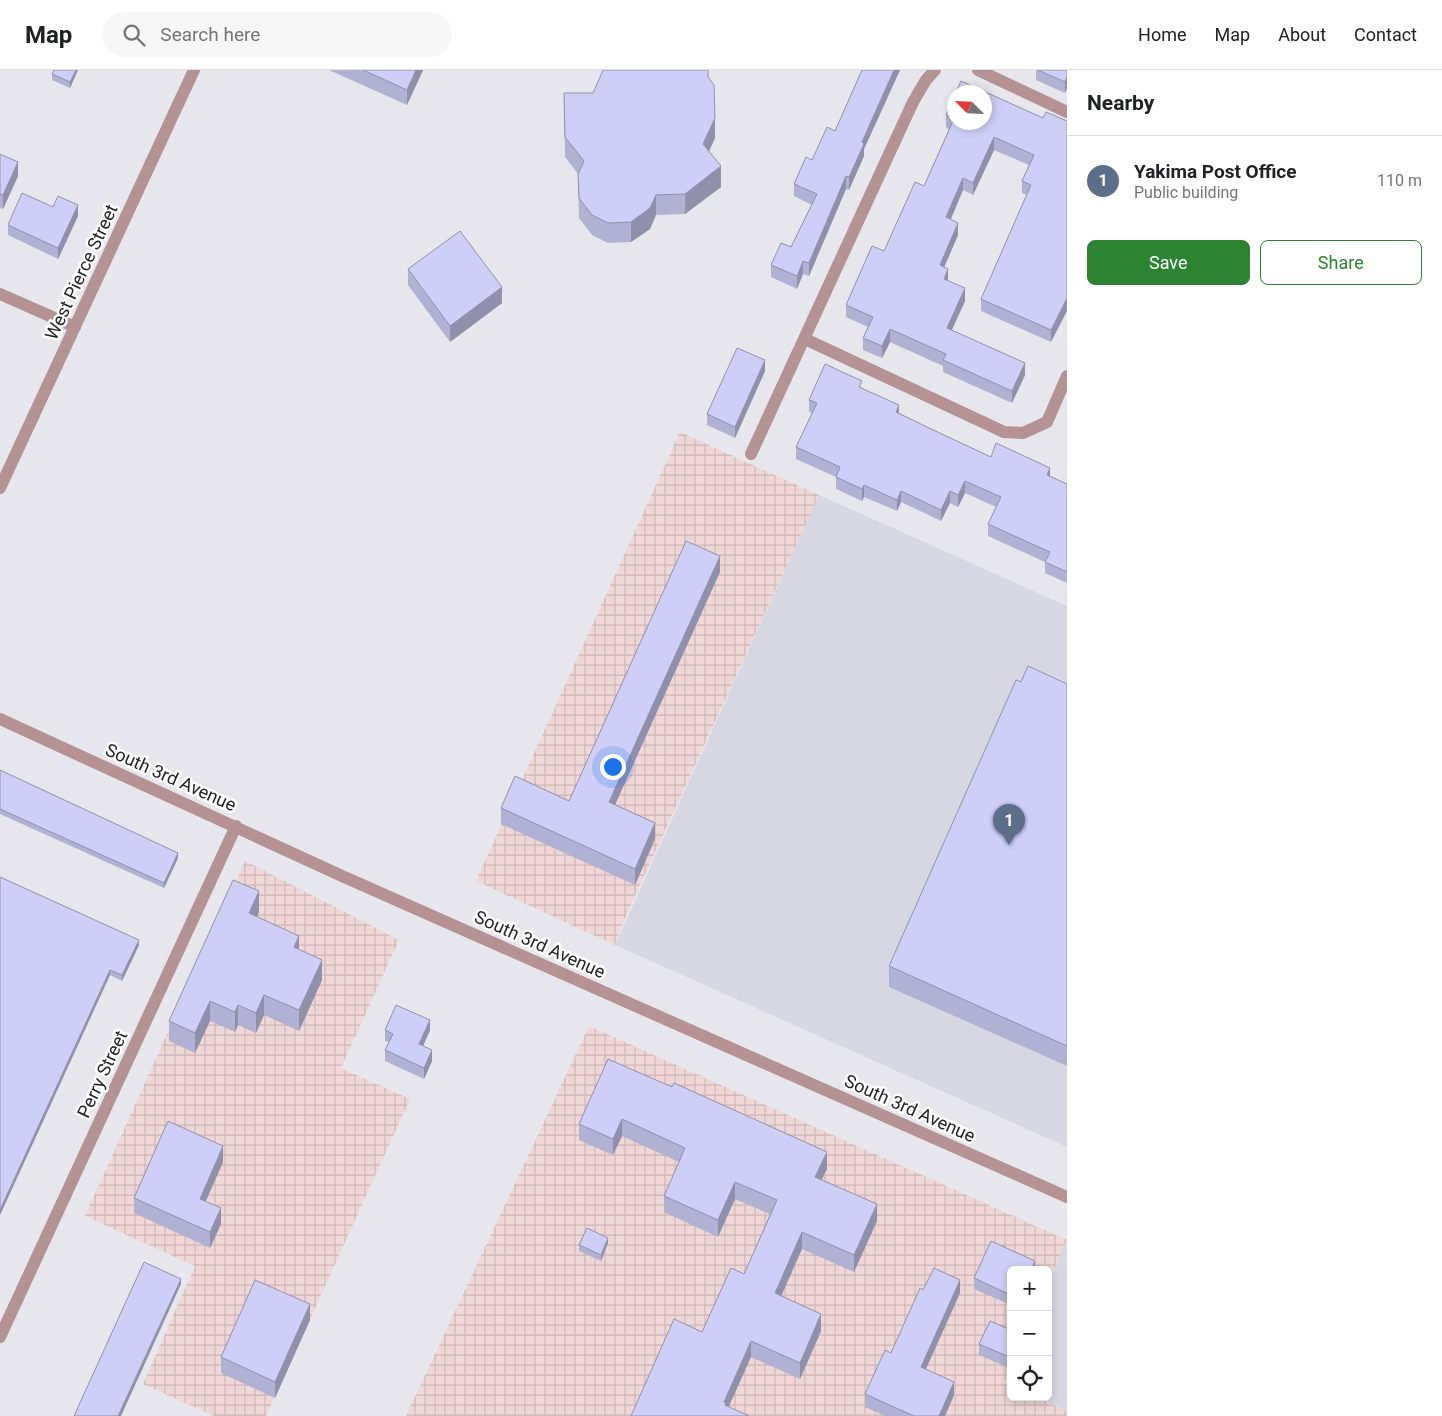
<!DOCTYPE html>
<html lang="en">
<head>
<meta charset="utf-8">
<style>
	:root { --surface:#fff; --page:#f6f6f6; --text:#202124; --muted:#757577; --line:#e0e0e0; --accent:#2c8331 }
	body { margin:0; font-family:Roboto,sans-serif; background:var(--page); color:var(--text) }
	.controls { position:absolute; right:15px; bottom:15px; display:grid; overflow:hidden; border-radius:8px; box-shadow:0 2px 8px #0003 }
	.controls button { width:45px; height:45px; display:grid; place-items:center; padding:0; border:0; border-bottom:1px solid var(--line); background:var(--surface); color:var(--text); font:25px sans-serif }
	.compass { position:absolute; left:947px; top:15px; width:45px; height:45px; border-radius:50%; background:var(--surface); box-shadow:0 2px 8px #0003; rotate:294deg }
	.you { position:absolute; left:612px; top:696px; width:18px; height:18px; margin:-12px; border:4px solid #fff; border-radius:50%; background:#1a73e8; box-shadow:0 0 0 8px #1a73e833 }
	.badge { display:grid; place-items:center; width:32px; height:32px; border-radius:50%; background:var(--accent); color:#fff; font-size:16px; font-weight:700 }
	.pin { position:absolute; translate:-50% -41px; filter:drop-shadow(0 1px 2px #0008) }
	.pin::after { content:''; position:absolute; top:26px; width:18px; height:15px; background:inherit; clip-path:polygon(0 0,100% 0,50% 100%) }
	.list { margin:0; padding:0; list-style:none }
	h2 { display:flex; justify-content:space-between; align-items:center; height:65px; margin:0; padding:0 20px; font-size:21px }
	h2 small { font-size:16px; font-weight:400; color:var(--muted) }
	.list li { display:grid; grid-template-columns:32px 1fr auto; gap:15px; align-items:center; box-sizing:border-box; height:90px; padding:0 20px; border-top:1px solid var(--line) }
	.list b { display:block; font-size:19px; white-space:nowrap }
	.list p { margin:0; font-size:16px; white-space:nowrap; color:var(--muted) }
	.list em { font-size:16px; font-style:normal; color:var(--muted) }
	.actions { display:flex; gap:10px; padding:15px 20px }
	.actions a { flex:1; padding:11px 0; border:1px solid var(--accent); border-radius:8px; text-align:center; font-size:18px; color:var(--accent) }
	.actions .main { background:var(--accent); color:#fff }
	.icon { flex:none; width:28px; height:28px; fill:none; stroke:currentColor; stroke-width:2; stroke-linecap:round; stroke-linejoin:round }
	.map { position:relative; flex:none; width:1067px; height:1346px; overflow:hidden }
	header { display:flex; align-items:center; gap:30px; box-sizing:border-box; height:70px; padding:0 25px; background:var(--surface); border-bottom:1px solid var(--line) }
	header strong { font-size:24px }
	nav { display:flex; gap:28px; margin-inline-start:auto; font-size:18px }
	.search { width:350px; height:45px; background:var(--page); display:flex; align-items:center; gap:12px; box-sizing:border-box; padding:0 18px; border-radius:28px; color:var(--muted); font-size:19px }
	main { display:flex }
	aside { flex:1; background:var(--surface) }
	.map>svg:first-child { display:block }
</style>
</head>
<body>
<header>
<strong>Map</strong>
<div class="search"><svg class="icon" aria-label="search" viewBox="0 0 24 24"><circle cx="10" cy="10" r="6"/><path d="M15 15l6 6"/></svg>Search here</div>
<nav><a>Home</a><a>Map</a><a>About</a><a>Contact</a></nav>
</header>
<main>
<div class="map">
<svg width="1067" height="1346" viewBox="0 0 1067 1346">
	<defs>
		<pattern id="industrial-grid" width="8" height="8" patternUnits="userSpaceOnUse" patternTransform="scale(1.25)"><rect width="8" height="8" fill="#f1d6d7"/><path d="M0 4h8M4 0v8" fill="none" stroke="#ceb7b8"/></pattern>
	</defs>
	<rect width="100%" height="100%" fill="#e6e6ec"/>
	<!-- built -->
	<path fill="#d7d7e3" d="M819,425L1067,536V1077L615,875Z
		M1067,1170V1341L1036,1327H1048V1212Z"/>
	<!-- industrial -->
	<path fill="url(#industrial-grid)" d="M680,362L819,425L623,852L615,875L476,811Z
		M245,791L399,870L341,998L410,1029L266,1346H214L143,1314L195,1196L85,1146Z
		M589,956L1067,1170L1048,1212V1200H1011V1297L1004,1313L1011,1316V1327H1036L1067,1341V1346H406Z"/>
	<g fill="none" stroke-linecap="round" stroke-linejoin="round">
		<!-- minor -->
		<path stroke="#b59293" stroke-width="12" d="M978,0L1067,42
			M0,224L75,257
			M805,269L1004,362L1023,363L1047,352L1067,306
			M751,384L913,32L926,10L935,0
			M0,418L194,0
			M0,649L342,806L1067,1127
			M0,1267L236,756"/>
	</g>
	<!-- wall -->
	<path fill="#b1b1d4" d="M54,0H78L70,18L52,10V4Z
		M329,0H423L407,35Z
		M862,0H900L864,79V86L849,120L846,119L809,206L803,204L797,219L771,207V195L791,177L812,135L794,126V114L835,61Z
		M1036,0H1067V18L1065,23L1036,10Z
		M708,7L715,68L709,81L721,117L685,144L656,145L650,159L631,172L608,173L592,165L579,148L578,104L565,87L564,23H593Z
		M946,45L1043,48L1067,51L1051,272L981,241V229L1027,125L1022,123V111L1029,95L994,80L973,125L963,120L951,149L958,165L944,197L948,211L965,231L952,260L1025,305L1012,333L943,302V296L890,272L882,288L863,280V268L868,257L846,247V235L884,181L924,116L949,59L946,58Z
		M0,84L18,106L3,139L0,138Z
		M53,137L78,146L58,189L8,165V155Z
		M408,199L502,233L450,272L408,215Z
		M765,301L735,368L707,355V344Z
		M862,318L899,343L929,358L991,387L1050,406L1067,414V513L1045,503V492L988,466V454L996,437L965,423L958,437L950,433L941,451L901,432L897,441L864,427L862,431L836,419V407L796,389V377L812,343L809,342V330Z
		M720,502L615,735L655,769L635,815L501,754V738L569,731Z
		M1021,612L1067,614V996L889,917V896Z
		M0,700L178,788L164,818L0,744Z
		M0,807L139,875L122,911L110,905L0,1145Z
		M259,842L257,847L299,879L322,910L299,961L264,945L256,963L238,955L235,962L210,951L195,983L169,971V951Z
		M385,960H430L423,976L432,991L424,1009L385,991V980L389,972L385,971Z
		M608,989L827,1099L822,1110L877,1151L854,1202L802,1179L781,1226L821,1261L800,1309L751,1287L631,1346L702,1262L744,1204L770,1144L735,1129L718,1167L664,1142V1126L679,1092L622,1066L613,1085L579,1070V1054Z
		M223,1092L206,1131L221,1154L210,1178L134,1143V1128Z
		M991,1171L1035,1191V1200H1011V1235L974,1219V1208Z
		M608,1173L601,1191L579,1181V1175Z
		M923,1220L960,1223L926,1299L954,1325L945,1346H885L865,1337V1324L891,1283Z
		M310,1250L275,1328L221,1303V1287Z
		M1011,1260V1288L1007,1297L979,1285V1274Z"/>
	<!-- shaded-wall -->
	<path fill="#9090ad" d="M76,0H78L70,18V12Z
		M416,0H423L407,35V20Z
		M894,0H900L864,79V86L849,120V107L862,72Z
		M1067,7V18L1065,23V12Z
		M715,48V68L703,94V74Z
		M994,67V80L973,125V113Z
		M18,92V106L3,139V125Z
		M721,96V117L685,144V124Z
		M846,106V119L809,206V193Z
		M963,108V120L946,160V147Z
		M656,125V145L650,159L631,172V152Z
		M78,135V146L58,189V178Z
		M958,153V165L940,207V195Z
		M803,191V204L797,219V206Z
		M948,199V211L944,209Z
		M502,217V233L450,272V256Z
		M965,218V231L947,270V258Z
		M1067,228V241L1051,272V260Z
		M890,259V272L882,288V276Z
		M765,290V301L735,368V357Z
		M1025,293V305L1012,333V321Z
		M899,335V346L896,342Z
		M1050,398V409L1047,405Z
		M965,411V423L958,437V425Z
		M864,415V427L862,431V419Z
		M901,421V432L897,441V430Z
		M950,421V433L941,451V440Z
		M720,486V502L609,748V732Z
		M655,753V769L635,815V799Z
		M178,783V788L164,818V813Z
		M259,821V842L249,863V843Z
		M299,866V886L294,877Z
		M139,870V875L122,911V905Z
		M322,890V910L299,961V940Z
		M110,900V905L0,1145V1140Z
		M264,925V945L256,963V943Z
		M210,931V951L195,983V963Z
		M238,935V955L235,962V942Z
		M430,950V960L419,985V974Z
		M432,980V991L424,1009V998Z
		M622,1049V1066L613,1085V1069Z
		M223,1076V1092L200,1144V1129Z
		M827,1082V1099L815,1123V1107Z
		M735,1112V1129L718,1167V1150Z
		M877,1134V1151L854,1202V1185Z
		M221,1138V1154L210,1178V1162Z
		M802,1162V1179L775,1240V1223Z
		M608,1168V1173L601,1191V1185Z
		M1035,1191V1200H1031Z
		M181,1209V1214L121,1346H118Z
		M960,1210V1223L921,1310V1297Z
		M310,1234V1250L275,1328V1312Z
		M821,1244V1261L800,1309V1293Z
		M751,1271V1287L726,1343L724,1332Z
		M1011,1278V1288L1007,1297V1286Z
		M954,1312V1325L945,1346H939Z"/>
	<!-- building -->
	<path fill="#cecef7" stroke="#9090ad" d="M54,0H76L70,12L52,4Z
		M363,0H416L407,20Z
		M603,0H708V7L714,15L715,48L703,74L721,96L685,124L656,125L650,138L631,152L608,153L592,145L579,128L578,104L584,91L565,67L564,23H593Z
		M862,0H894L862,72L864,74L849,107L846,106L809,193L803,191L797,206L771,195L781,173L791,177L817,124L794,114L806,87L812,90L827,57L835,61Z
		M1038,0H1067V7L1065,12Z
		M961,11L1043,48L1046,42L1067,51V228L1051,260L981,229L1031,115L1022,111L1034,85L994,67L973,113L963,108L946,147L958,153L940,195L948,199L944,209L965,218L947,258L1025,293L1012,321L943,290L946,284L890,259L882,276L863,268L873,247L846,235L872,176L884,181L915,112L924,116L954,49L946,45L954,25V52H984V22H956Z
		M0,84L18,92L3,125L0,124Z
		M22,123L53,137L58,126L78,135L58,178L8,155Z
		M460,161L502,217L450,256L408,199Z
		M737,278L765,290L735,357L707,344Z
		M825,294L862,311L859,317L899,335L896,342L929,358L991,387L996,373L1050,398L1047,405L1067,414V502L1045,492L1050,482L988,454L1001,427L965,411L958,425L950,421L941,440L901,421L897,430L864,415L862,419L836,407L840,397L796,377L817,333L809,330Z
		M686,471L720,486L609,732L655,753L635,799L501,738L515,706L569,731Z
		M1028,596L1067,614V976L889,896L1016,610L1021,612Z
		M0,700L178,783L164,813L0,739Z
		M0,807L139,870L122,905L110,900L0,1140Z
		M233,810L259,821L249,843L299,866L294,877L322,890L299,940L264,925L256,943L238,935L235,942L210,931L195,963L169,951Z
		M396,935L430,950L419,974L432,980L424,998L385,980L393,964L385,960Z
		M608,989L672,1017L674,1013L827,1082L815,1107L877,1134L854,1185L802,1162L775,1223L821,1244L800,1293L751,1271L724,1332L726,1333L725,1335L749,1346H631L674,1249L702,1262L731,1198L744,1204L777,1130L735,1112L718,1150L664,1126L685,1078L622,1049L613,1069L579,1054Z
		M168,1051L223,1076L200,1129L221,1138L210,1162L134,1128Z
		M587,1158L608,1168L601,1185L579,1175Z
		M991,1171L1035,1191L1031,1200H1011V1225L974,1208Z
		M144,1192L181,1209L118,1346H74Z
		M934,1198L960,1210L921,1297L954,1312L939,1346H914L865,1324L885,1280L891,1283L920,1218L923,1220Z
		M255,1210L310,1234L275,1312L221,1287Z
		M990,1251L1011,1260V1278L1007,1286L979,1274Z"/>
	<g text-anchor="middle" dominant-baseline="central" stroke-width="5" stroke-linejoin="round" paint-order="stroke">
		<!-- street labels -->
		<g font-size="18" fill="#232325" stroke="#fff">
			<text transform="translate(81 202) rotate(-65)">West Pierce Street</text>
			<text transform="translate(171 707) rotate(24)">South 3rd Avenue</text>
			<text transform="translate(540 874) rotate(24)">South 3rd Avenue</text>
			<text transform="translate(102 1004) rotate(-65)">Perry Street</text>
			<text transform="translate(910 1038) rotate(24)">South 3rd Avenue</text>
		</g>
	</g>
</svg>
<div class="controls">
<button>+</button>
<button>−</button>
<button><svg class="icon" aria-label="locate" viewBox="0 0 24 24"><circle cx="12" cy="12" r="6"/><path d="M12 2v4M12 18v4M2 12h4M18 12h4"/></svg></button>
</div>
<svg class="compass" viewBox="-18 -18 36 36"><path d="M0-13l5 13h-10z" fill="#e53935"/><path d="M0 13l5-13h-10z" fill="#757577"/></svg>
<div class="you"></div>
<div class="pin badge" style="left:1009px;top:775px;background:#5c6f8a">1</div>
</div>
<aside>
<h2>Nearby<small></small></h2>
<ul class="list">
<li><span class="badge" style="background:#5c6f8a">1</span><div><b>Yakima Post Office</b><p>Public building</p></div><em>110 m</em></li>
</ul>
<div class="actions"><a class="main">Save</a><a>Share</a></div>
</aside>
</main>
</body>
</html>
